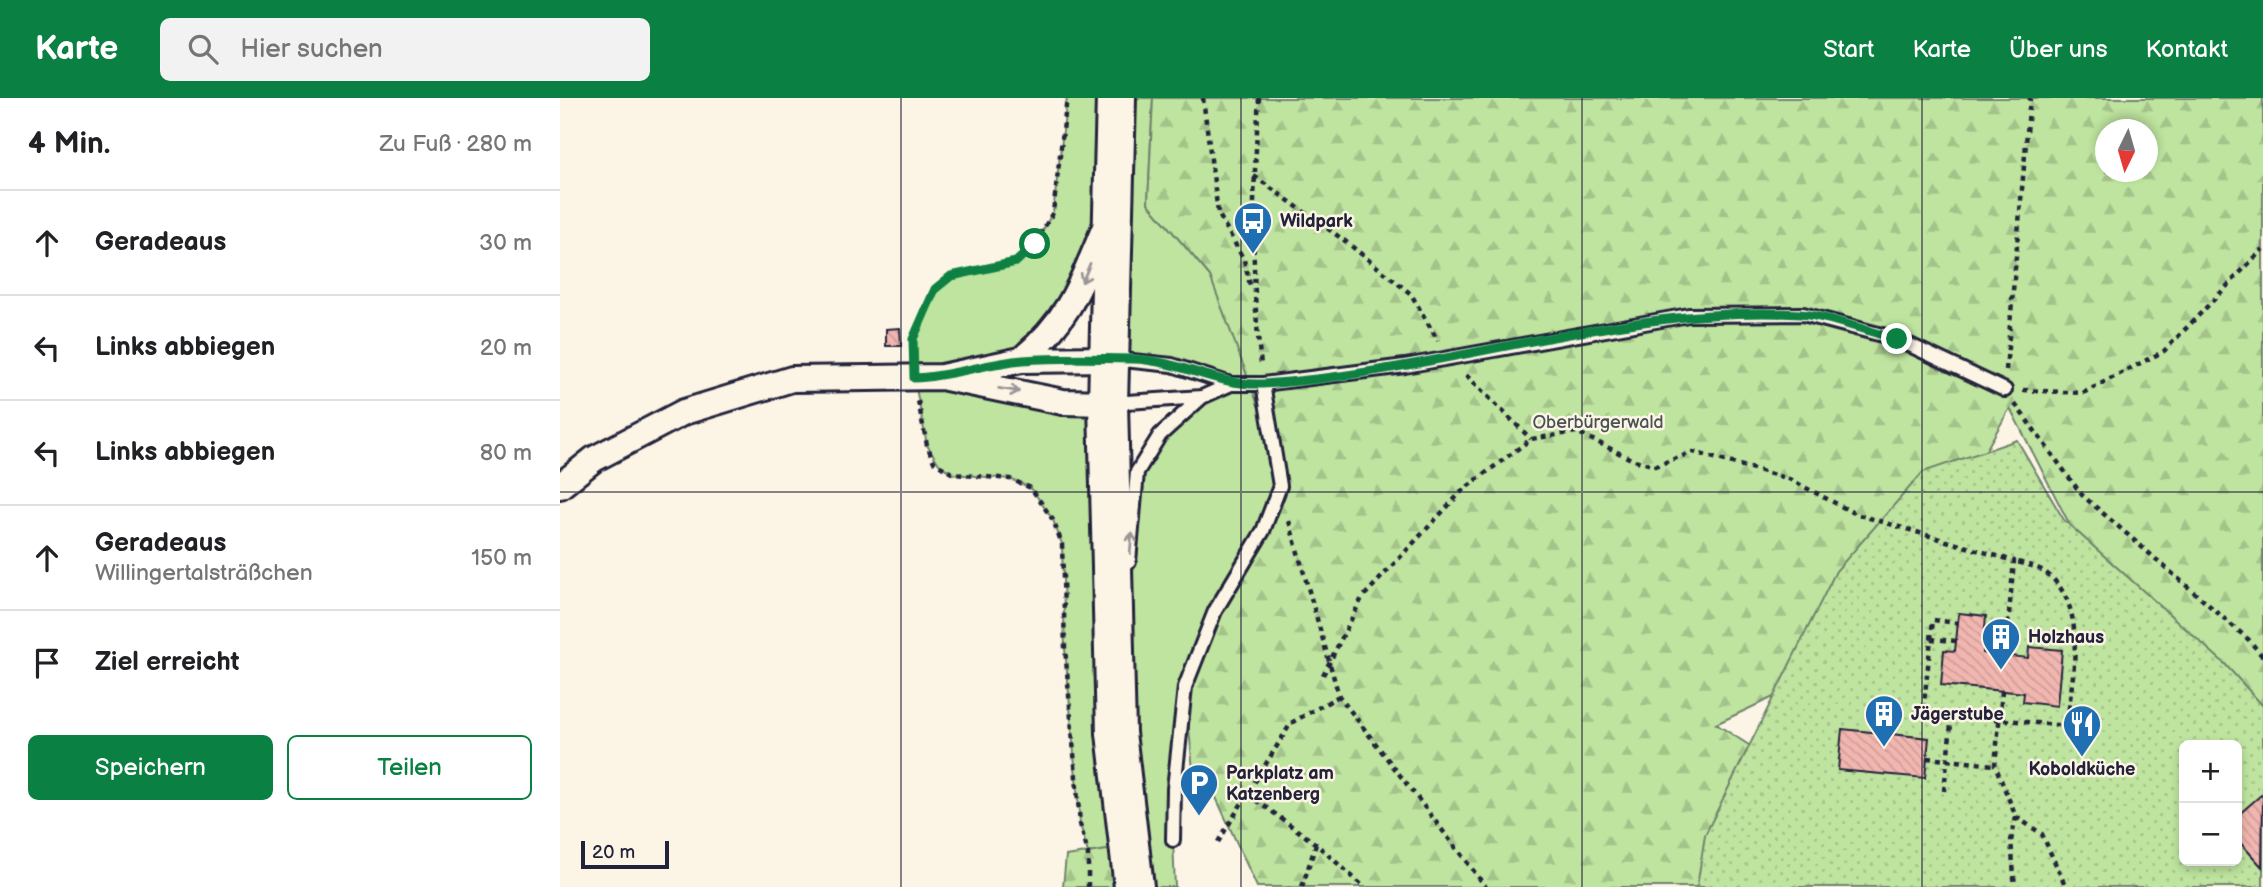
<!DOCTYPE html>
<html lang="de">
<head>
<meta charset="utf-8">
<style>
	:root { --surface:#fff; --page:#f2f2f2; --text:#202124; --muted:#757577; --line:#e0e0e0; --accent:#0b8043 }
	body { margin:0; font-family:"Balsamiq Sans",sans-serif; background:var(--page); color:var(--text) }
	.controls { position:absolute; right:21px; bottom:21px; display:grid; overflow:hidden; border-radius:10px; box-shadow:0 4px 10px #0003 }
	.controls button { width:63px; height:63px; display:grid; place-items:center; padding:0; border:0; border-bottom:2px solid var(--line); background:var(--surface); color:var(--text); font:35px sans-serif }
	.compass { position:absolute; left:1535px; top:21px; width:63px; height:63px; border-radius:50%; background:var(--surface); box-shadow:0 4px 10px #0003; rotate:185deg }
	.scale { position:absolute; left:21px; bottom:18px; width:88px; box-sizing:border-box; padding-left:7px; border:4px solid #22223b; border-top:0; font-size:19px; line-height:24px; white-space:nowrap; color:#22223b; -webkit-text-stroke:5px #fcf5e5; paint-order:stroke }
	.stop { position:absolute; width:21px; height:21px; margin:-16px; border:5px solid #0b8043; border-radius:50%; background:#fff }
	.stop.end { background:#0b8043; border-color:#fff; box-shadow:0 2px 7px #0008 }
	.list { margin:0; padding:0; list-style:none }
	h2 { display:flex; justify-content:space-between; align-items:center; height:91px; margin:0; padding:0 28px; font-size:30px }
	h2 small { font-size:23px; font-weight:400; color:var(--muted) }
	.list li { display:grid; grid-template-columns:46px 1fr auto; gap:21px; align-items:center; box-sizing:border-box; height:105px; padding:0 28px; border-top:2px solid var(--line) }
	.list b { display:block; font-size:26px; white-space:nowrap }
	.list p { margin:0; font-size:23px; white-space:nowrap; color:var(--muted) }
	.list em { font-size:23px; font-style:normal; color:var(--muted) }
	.actions { display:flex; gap:14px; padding:21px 28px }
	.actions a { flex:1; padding:16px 0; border:2px solid var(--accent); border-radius:10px; text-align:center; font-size:24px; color:var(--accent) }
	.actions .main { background:var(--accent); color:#fff }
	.icon { flex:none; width:38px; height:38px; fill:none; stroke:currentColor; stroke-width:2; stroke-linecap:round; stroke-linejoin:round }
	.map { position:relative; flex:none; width:1703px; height:789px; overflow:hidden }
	header { display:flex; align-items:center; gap:42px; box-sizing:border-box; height:98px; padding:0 35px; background:var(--accent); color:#fff }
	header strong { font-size:33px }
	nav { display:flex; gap:38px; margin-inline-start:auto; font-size:24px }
	.search { width:490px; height:63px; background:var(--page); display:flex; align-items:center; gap:18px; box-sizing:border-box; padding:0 24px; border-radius:10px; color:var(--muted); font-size:26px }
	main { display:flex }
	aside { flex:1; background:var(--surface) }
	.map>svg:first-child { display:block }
</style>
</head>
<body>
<header>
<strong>Karte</strong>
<div class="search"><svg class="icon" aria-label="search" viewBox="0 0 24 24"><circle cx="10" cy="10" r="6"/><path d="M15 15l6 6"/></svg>Hier suchen</div>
<nav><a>Start</a><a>Karte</a><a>Über uns</a><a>Kontakt</a></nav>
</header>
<main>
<aside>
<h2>4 Min.<small>Zu Fuß · 280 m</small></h2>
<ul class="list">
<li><svg class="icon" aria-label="ahead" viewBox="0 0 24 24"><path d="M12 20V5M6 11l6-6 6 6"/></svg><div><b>Geradeaus</b></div><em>30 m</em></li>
<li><svg class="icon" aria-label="left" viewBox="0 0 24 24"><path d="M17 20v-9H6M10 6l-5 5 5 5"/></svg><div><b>Links abbiegen</b></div><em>20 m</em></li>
<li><svg class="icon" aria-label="left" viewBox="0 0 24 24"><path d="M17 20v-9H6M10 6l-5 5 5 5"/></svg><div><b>Links abbiegen</b></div><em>80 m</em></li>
<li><svg class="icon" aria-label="ahead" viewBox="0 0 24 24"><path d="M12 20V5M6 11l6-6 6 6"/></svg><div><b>Geradeaus</b><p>Willingertalsträßchen</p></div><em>150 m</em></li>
<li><svg class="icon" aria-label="arrive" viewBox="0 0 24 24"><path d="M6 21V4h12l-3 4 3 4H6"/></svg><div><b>Ziel erreicht</b></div></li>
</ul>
<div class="actions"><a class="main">Speichern</a><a>Teilen</a></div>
</aside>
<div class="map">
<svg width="1703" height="789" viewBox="0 0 1703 789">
	<defs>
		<pattern id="forest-firs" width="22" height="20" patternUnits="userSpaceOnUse" patternTransform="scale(1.75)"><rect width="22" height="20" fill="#bee49f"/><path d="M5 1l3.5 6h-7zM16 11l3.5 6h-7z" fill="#a3c38a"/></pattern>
		<pattern id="park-dots" width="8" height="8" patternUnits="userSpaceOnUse" patternTransform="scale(1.75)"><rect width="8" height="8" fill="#bee49f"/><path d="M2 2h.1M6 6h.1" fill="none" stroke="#a3c38a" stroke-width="1.8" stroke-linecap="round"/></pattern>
		<pattern id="building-back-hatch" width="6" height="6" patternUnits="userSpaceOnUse" patternTransform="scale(1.75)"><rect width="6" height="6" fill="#f2b6b0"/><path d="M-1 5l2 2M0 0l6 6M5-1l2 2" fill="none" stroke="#cf9c98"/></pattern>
	</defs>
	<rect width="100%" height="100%" fill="#fcf5e5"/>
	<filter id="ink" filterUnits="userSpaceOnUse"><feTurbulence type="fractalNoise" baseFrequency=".0143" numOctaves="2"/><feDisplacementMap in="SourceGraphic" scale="14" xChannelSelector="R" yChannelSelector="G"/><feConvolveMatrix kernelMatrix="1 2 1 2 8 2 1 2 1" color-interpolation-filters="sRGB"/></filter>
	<g filter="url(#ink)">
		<!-- grass -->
		<path fill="#bee49f" stroke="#70836d" stroke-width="2" fill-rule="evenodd" d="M507,0H593L588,105L650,178L703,286L720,388L625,589L613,742L615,789H574L569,749L528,755L520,726L505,550L502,446L493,422L471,390L450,381L393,376L379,366L367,347L354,280L353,241L375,191L391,179L456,164L475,146L493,114ZM552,115L550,261L612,267L670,286L600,337L577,374L569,466L548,305L384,279L475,250Z"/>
		<!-- forest -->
		<path fill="url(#forest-firs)" stroke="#70836d" stroke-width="2" fill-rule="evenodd" d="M593,0H1703V789H1560L1582,568L1450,310L1311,553L1156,626L1411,789H697L654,695L633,672L625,589L720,388L711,342L650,178L588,105ZM1546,32H1588V74H1546ZM1624,647H1677V763H1624Z
			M569,749L574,789H503L506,758Z"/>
		<!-- park -->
		<path fill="url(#park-dots)" stroke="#70836d" stroke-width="2" fill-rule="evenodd" d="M1457,342L1504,422L1664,565L1703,608V789H1137L1145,737L1276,473L1363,374ZM1624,647H1677V763H1624Z"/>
		<!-- building -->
		<path fill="url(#building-back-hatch)" stroke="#22223b" stroke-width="2" d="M340,230L341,248H326V231Z
			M1399,515L1426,518L1423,555L1468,560L1469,549L1502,552L1497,608L1463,604L1464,595L1381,587L1384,552L1395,553Z
			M1282,631L1369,640L1365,680L1278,672Z
			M1701,697L1703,699L1702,769L1677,741V718Z"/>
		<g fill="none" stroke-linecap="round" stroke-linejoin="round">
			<!-- service casing -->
			<g stroke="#22223b" stroke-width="18">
				<path id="service" d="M553,261L612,267L671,286H703L720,388L703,433L655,513L625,589L614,691L613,742
					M703,286L845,268L1129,217L1243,216L1337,241L1445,292
					M552,305L642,299L671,286
					M569,464L577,374L600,337L642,299"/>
			</g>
			<!-- minor casing -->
			<g stroke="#22223b" stroke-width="30">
				<path id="minor" d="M461,262C510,221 521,186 545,129
					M386,280L503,304L548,305
					M0,388L34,361L124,314L232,281L382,279L461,262L550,261"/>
			</g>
			<!-- primary casing -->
			<g stroke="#22223b" stroke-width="44">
				<path id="primary" d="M556,0L548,305L556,635L574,789"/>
			</g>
			<!-- path -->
			<path stroke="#22223b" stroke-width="4.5" stroke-dasharray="5 5" stroke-linecap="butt" d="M643,0L658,115L684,162L690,187
				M699,0C693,92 690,175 701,267
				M694,78L785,143L851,196L878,243
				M353,253V241L375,191L391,179L456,164L475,146L493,114L507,0
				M1446,272L1470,0
				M906,277L971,341
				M1463,292L1523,295L1604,253L1703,151
				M358,303L367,347L374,364L393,376L450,381L471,390L493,422L502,446L505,550L520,726L528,755V789
				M1455,306L1522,397L1689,542L1703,559
				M729,423L779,598L926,789
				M1371,541L1373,522L1398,525
				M1396,543L1371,541L1363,614L1507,628C1511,580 1531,508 1485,474C1477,468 1463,466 1454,463
				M763,577L802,500L903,392L971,341L1017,334L1071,361L1095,368L1133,354L1229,381L1296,416L1454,463L1445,558
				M1442,593L1435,667L1456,719L1451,743L1455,789
				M1367,660L1435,667
				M1384,693L1392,617
				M688,696L756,746L804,789
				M1456,719L1482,736L1506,789
				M658,744L731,625L779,598
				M742,789L756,746"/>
			<!-- service -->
			<use href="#service" stroke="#fcf5e5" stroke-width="12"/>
			<!-- minor -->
			<use href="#minor" stroke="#fcf5e5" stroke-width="24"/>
			<!-- primary -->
			<use href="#primary" stroke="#fcf5e5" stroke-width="38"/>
		</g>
		<!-- one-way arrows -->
		<defs><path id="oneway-shaft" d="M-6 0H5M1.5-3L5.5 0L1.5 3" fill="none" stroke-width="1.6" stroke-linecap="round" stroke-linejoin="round" transform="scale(1.75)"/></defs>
		<g stroke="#9a9698">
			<use href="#oneway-shaft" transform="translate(526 175) rotate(113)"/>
			<use href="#oneway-shaft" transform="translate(449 292) rotate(9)"/>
			<use href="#oneway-shaft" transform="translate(571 445) rotate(-85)"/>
		</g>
	</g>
	<g fill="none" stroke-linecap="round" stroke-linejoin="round" filter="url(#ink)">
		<!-- route -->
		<path stroke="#0b8043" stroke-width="9" d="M475,146L456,164L391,178L375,191L353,241L354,280C391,279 425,265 463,262C499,259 537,260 573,261C618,262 657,288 702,286C883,275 1059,206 1240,216C1269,218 1308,234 1337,241"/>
	</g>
	<!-- grid -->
	<path fill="none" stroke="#22223b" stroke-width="2" stroke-opacity="0.55" d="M341,0V789M681,0V789M1022,0V789M1362,0V789M0,394H1703"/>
	<!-- icons -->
	<defs>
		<g id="bus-pin" transform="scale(2.0125)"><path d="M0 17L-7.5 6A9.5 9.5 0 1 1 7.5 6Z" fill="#1f6fb2" stroke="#fcf5e5"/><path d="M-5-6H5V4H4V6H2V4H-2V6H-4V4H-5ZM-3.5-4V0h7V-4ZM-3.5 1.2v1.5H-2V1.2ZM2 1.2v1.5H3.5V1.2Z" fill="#fff"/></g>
		<g id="building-pin" transform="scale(2.0125)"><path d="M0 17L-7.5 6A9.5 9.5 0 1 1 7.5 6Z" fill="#1f6fb2" stroke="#fcf5e5"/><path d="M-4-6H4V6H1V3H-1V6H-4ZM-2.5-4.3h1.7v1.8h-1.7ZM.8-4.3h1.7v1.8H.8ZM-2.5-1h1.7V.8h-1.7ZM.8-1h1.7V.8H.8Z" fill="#fff"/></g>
		<g id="restaurant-pin" transform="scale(2.0125)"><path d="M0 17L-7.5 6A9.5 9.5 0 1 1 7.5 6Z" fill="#1f6fb2" stroke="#fcf5e5"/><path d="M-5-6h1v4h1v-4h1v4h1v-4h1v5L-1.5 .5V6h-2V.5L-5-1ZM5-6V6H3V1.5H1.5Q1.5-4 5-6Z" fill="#fff"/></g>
		<g id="parking-pin" transform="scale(2.0125)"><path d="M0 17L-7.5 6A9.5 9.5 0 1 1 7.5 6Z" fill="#1f6fb2" stroke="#fcf5e5"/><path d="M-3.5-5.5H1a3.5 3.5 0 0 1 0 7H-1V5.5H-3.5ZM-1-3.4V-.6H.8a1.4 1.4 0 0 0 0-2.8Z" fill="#fff"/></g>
	</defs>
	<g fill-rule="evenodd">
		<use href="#bus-pin" x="693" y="123"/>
		<use href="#building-pin" x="1441" y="539"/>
		<use href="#building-pin" x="1324" y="616"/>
		<use href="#restaurant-pin" x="1522" y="626"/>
		<use href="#parking-pin" x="639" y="685"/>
	</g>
	<g text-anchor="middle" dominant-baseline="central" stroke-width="5" stroke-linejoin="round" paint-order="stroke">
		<!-- poi labels -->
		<g font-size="18" font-weight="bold" fill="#22223b" stroke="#fcf5e5" text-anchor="start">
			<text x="720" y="123">Wildpark</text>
			<text x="1468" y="539">Holzhaus</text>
			<text x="1351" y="616">Jägerstube</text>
			<text x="1522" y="671" text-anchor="middle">Koboldküche</text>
			<text x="666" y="675">Parkplatz am<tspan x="666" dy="21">Katzenberg</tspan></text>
		</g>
		<!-- park labels -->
		<g font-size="18" fill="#495254" stroke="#fcf5e5">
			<text x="1038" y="324">Oberbürgerwald</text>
		</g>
	</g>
</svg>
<div class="controls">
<button>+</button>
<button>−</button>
</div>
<svg class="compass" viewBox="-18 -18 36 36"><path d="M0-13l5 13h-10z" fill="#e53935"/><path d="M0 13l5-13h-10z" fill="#757577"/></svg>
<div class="scale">20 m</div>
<div class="stop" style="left:475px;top:146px"></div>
<div class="stop end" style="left:1337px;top:241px"></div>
</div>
</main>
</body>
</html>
